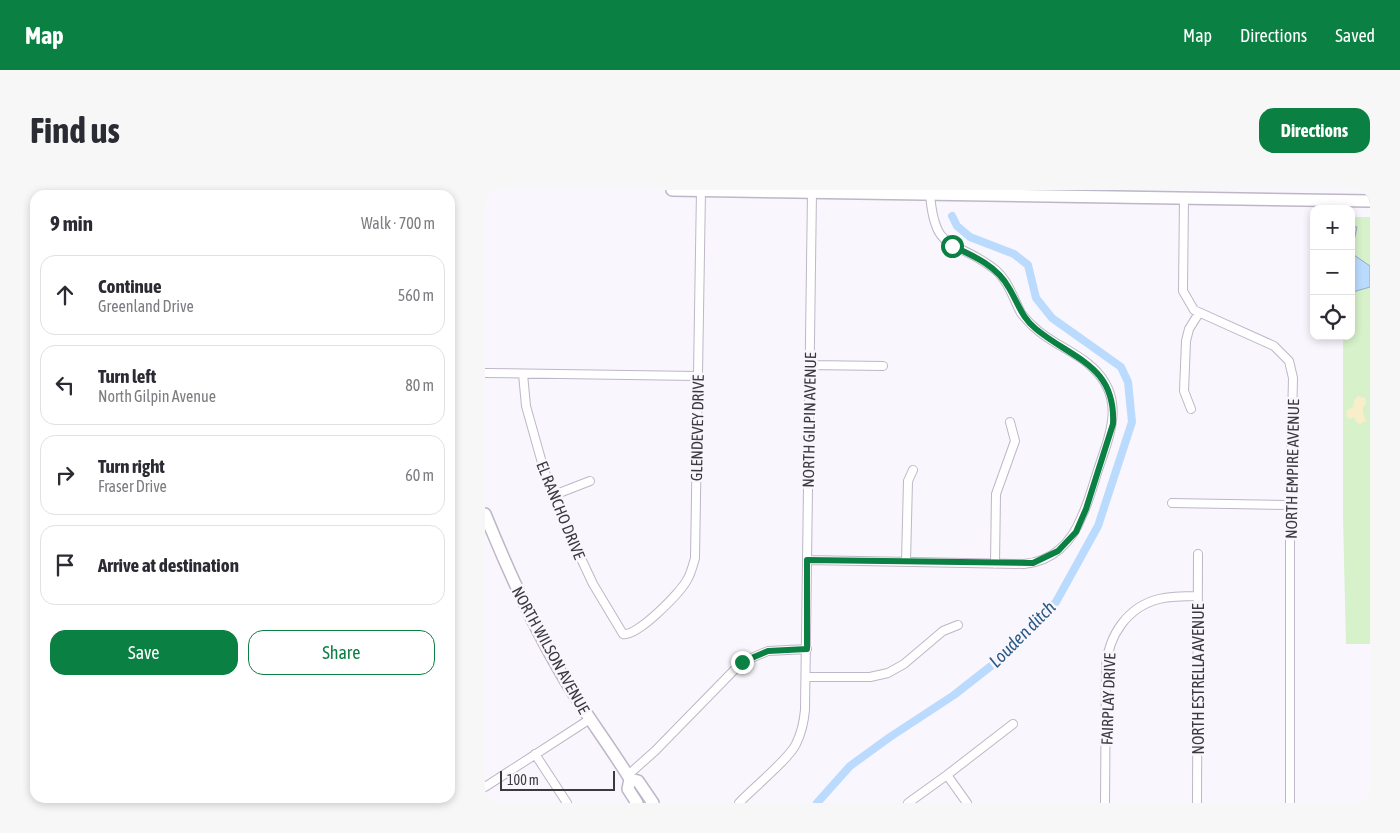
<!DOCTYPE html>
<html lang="en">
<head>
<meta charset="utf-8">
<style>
	:root { --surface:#fff; --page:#f7f7f7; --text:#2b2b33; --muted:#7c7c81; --line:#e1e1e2; --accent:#0b8043 }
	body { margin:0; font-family:"Asap Condensed",sans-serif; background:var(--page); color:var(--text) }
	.controls { position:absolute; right:15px; top:15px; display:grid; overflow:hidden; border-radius:10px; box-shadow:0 2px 8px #0003 }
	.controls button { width:45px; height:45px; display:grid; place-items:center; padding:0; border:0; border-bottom:1px solid var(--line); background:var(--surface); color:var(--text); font:25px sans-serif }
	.scale { position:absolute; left:15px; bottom:12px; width:115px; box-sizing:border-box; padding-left:5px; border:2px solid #3c393f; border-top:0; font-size:14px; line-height:18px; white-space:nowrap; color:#3c393f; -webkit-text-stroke:4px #f9f6fd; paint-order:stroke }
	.stop { position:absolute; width:15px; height:15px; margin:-11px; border:4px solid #0b8043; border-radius:50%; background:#fff }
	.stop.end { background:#0b8043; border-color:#fff; box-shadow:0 1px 5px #0008 }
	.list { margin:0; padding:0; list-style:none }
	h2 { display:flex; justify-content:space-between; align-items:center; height:65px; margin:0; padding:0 20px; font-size:21px }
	h2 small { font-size:16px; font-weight:400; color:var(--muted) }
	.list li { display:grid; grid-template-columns:32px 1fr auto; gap:15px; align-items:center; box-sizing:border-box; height:80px; margin:0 10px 10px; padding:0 10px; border:1px solid var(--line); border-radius:15px }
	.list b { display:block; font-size:19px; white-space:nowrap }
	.list p { margin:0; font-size:16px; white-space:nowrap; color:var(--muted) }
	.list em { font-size:16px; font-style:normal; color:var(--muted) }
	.actions { display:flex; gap:10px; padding:15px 20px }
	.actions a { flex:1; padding:11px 0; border:1px solid var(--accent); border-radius:15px; text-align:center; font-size:18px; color:var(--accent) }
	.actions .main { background:var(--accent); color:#fff }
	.icon { flex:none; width:28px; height:28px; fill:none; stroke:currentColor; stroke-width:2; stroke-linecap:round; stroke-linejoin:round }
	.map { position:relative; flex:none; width:885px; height:613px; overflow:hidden; border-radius:15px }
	header { display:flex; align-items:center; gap:30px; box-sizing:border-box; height:70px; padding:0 25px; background:var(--accent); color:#fff }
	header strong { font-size:24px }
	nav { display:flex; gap:28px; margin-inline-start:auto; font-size:18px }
	.intro { display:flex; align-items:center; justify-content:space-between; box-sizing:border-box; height:120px; padding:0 30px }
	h1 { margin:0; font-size:35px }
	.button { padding:12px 22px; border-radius:15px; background:var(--accent); color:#fff; font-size:18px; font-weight:700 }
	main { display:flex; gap:30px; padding:0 30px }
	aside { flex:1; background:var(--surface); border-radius:15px; box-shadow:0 2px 8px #0003 }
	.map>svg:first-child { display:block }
</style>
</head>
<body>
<header>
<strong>Map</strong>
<nav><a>Map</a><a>Directions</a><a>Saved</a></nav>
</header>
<div class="intro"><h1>Find us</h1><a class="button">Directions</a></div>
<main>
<aside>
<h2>9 min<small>Walk · 700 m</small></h2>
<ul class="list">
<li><svg class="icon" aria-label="ahead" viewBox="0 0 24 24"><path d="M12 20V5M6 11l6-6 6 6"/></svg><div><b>Continue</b><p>Greenland Drive</p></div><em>560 m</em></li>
<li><svg class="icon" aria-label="left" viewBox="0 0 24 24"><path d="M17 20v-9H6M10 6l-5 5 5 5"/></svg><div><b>Turn left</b><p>North Gilpin Avenue</p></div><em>80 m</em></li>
<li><svg class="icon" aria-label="right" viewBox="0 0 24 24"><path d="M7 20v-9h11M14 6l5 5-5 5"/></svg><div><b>Turn right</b><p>Fraser Drive</p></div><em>60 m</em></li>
<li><svg class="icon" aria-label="arrive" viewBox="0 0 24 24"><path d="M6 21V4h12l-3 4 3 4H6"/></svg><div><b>Arrive at destination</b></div></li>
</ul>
<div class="actions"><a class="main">Save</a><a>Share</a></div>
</aside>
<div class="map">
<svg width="885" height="613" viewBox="0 0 885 613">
	<rect width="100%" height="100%" fill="#f9f6fd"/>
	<!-- green -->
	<path fill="#d7f2ca" d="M866,27H885V454H861L858,328V146H866Z"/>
	<!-- sand -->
	<path fill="#f8eec9" d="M873,206L880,208L881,213C875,221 878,222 881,231L875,234L871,231L869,227L865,229L862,227L861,221L868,217L869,211Z"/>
	<!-- water -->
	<path fill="#badbfe" stroke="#94aac5" d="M866,36L872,37L869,51V65L885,76V97L868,102L866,100Z"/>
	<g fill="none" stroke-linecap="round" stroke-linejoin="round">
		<!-- canal -->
		<path stroke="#badbfe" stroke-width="8" d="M332,613L365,576L405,547L469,505L520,465L571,412L613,336L647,232L643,192L636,177L567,128L551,108L543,75L529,64L485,47L472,36L467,26"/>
		<!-- minor casing -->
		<g stroke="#beb7c7" stroke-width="10">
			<path id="minor" d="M699,8L698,101L709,120L789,156L804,171L808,188L805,315V613
				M325,175L398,176
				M0,183L212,186
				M38,184L41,216L59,280L92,360L108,394L138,444C152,447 195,403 202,390C206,384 208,375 210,368L216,0
				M706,219L699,201L701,151L704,139L714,123
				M69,305L105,291
				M687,313L805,315
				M322,370L539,374C568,371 587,352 597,326C604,311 608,295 613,280C625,244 641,209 608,178C591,161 566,154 549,137C544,133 540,128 536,123C528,108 523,89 508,78C469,48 450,65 445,4
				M421,372L423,291L428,280
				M510,374L511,304L530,251L525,232
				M322,487H385L403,483L419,474L458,441L473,435
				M50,564L82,613
				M143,585L170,561L257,472L283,461L322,459
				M462,585L482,613
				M0,597L105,529
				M254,613C267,599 304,569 311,554C316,544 319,531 320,520L327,2
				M423,613L462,585L528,534
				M620,613L621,478C623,446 642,417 674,409C687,406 700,406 713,406
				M712,613L713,364"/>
		</g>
		<!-- secondary casing -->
		<g stroke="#beb7c7" stroke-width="14">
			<path id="secondary" d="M187,0L885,11
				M0,324C22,378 46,432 76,483C97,520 123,553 145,589L143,599L152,613
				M145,589L153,591L168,613"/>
		</g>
		<!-- minor -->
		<use href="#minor" stroke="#fff" stroke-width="8"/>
		<!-- secondary -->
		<use href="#secondary" stroke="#fff" stroke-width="11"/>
	</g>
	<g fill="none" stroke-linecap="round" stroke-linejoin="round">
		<!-- route -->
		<path stroke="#0b8043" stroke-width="6" d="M257,472L283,461L322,459V370L548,373L573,361L591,342L601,319L628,234C631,175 587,169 551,139C537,128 533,113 524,98C512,76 489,66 467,56"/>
	</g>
	<g text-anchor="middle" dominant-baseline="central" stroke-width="5" stroke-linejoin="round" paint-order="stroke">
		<!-- street labels -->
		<g font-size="16" fill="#3c393f" stroke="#f9f6fd">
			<text transform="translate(324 230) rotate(-89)">NORTH GILPIN AVENUE</text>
			<text transform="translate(212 238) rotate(-89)">GLENDEVEY DRIVE</text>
			<text transform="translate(807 279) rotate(-89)">NORTH EMPIRE AVENUE</text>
			<text transform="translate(76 320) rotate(68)">EL RANCHO DRIVE</text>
			<text transform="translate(66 460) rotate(61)">NORTH WILSON AVENUE</text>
			<text transform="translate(713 489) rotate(-90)">NORTH ESTRELLA AVENUE</text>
			<text transform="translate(623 509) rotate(-88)">FAIRPLAY DRIVE</text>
		</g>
		<!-- water labels -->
		<g font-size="18" font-style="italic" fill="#2a5986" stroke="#f9f6fd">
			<text transform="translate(537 444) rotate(-45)">Louden ditch</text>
		</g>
	</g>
</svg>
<div class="controls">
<button>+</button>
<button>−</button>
<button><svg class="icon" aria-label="locate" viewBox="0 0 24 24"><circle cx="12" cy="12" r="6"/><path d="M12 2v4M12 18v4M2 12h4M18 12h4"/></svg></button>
</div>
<div class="scale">100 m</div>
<div class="stop" style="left:467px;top:56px"></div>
<div class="stop end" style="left:257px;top:472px"></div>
</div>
</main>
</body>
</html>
